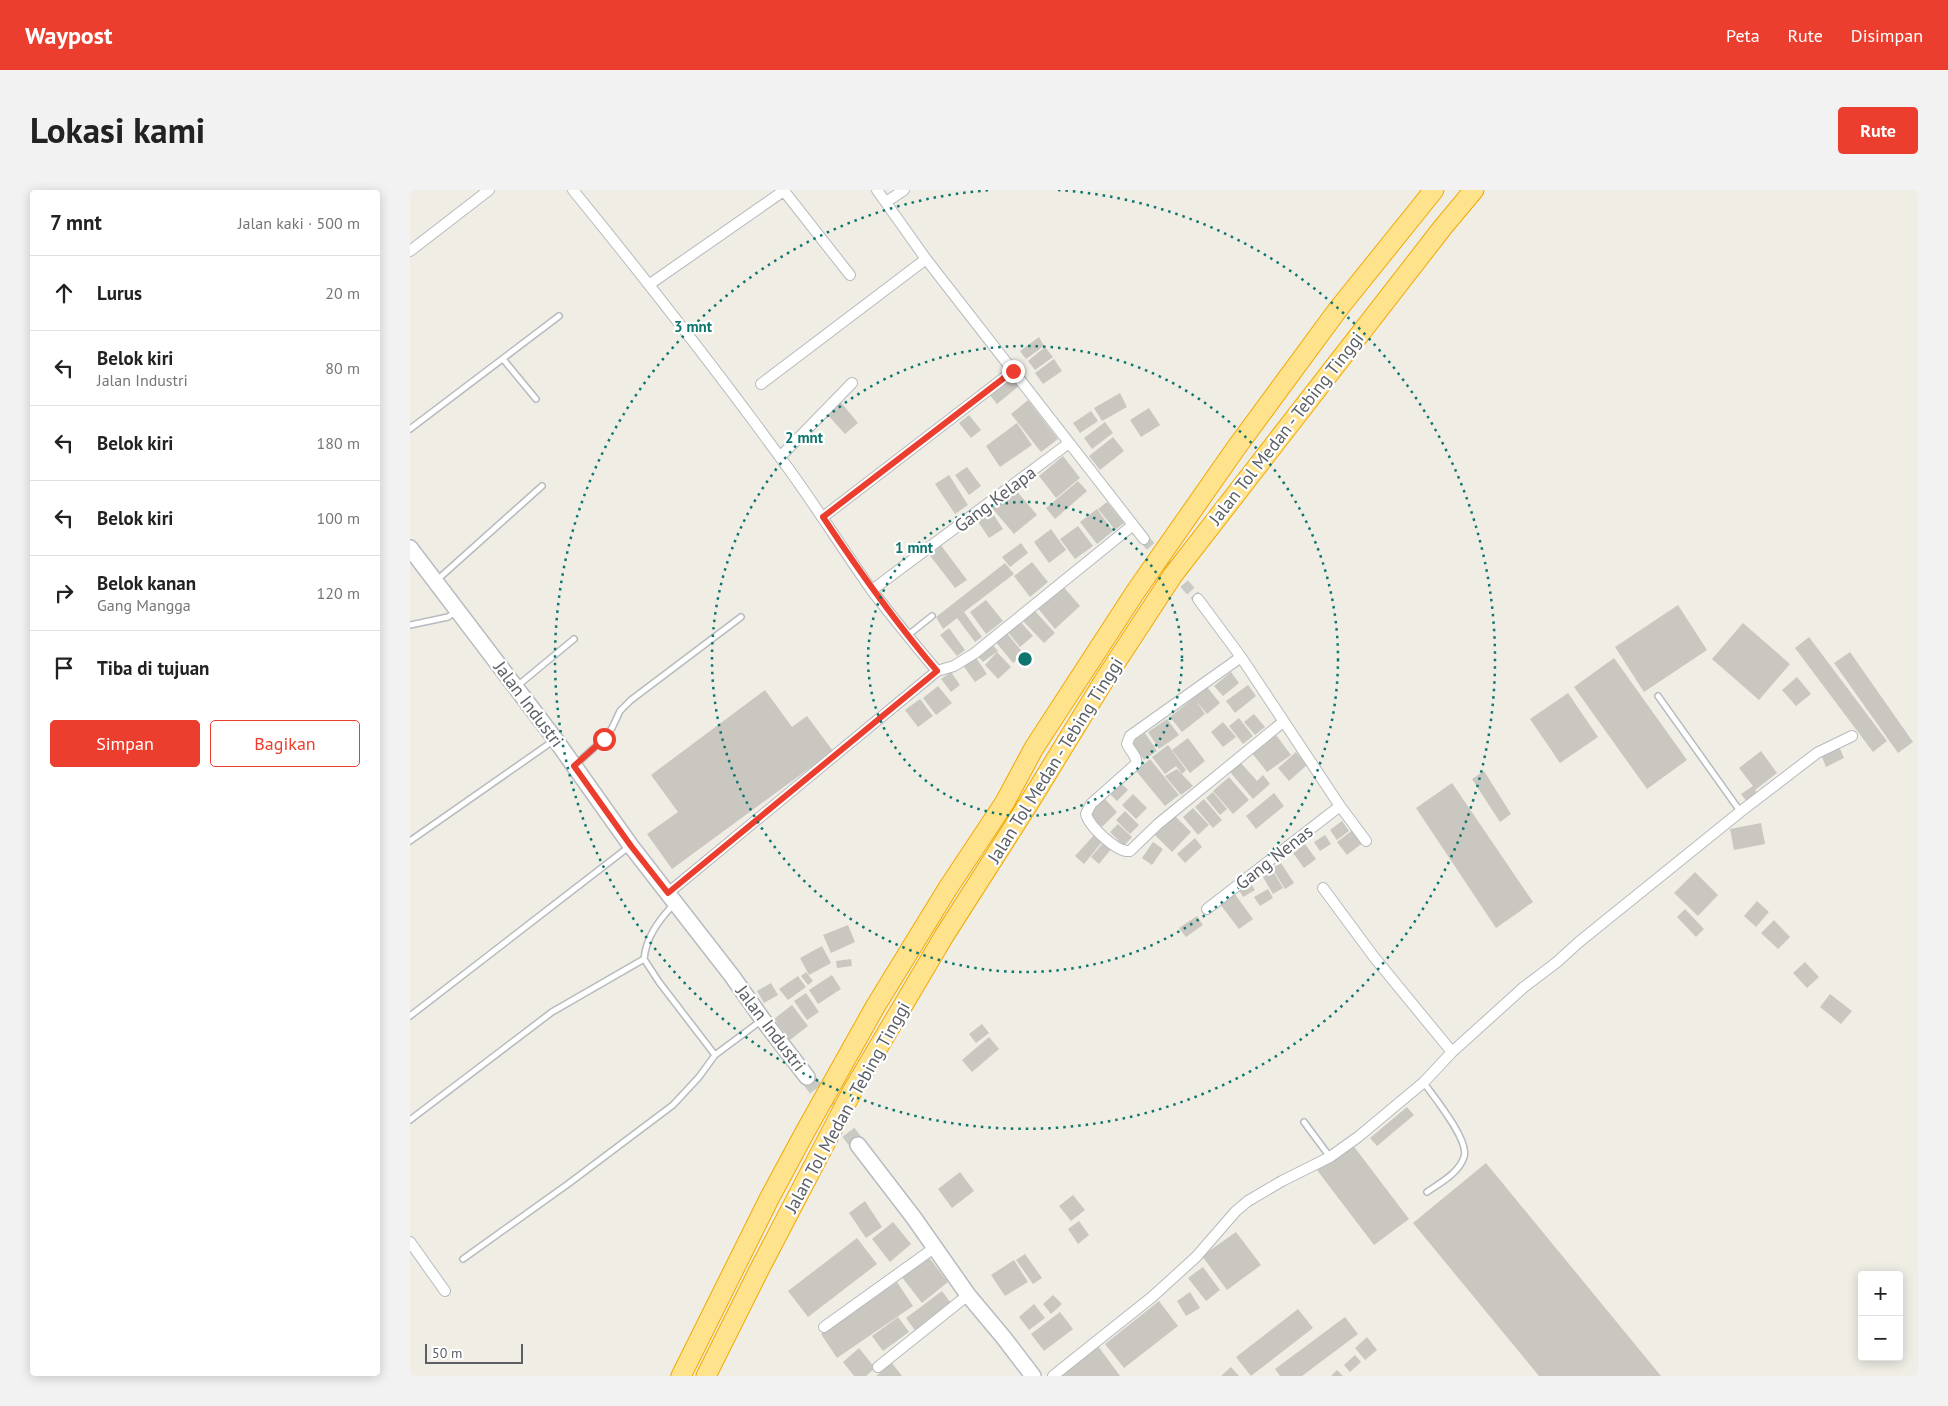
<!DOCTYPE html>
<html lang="id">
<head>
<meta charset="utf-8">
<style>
	:root { --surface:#fff; --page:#f2f2f2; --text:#222; --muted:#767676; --line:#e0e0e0; --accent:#eb3e2e }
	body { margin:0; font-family:"PT Sans",sans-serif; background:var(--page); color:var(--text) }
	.controls { position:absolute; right:15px; bottom:15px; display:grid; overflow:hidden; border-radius:5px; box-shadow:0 2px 12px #0003 }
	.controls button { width:45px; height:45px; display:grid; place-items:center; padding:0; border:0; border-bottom:1px solid var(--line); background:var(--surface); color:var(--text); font:25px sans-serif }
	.scale { position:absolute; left:15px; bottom:12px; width:98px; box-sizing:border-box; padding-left:5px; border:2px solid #5c6065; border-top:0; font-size:14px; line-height:18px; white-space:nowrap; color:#5c6065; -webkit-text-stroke:4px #fff; paint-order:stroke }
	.stop { position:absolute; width:15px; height:15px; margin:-11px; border:4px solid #eb3e2e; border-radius:50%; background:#fff }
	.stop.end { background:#eb3e2e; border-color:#fff; box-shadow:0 1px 5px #0008 }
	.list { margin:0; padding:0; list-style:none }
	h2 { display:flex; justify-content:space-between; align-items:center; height:65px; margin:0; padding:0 20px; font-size:21px }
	h2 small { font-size:16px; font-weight:400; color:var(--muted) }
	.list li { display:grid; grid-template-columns:32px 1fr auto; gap:15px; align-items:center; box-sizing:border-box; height:75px; padding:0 20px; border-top:1px solid var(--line) }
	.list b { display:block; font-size:19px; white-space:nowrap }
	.list p { margin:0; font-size:16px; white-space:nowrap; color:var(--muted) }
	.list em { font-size:16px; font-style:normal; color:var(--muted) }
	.actions { display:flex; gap:10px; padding:15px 20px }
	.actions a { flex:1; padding:11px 0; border:1px solid var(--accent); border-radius:5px; text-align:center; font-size:18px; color:var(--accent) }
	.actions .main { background:var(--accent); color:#fff }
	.icon { flex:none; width:28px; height:28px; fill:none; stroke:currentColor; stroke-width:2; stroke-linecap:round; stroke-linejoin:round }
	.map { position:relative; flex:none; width:1508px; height:1186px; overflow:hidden; border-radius:5px }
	header { display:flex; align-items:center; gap:30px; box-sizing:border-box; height:70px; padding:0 25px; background:var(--accent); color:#fff }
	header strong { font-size:24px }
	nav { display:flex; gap:28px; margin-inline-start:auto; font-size:18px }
	.intro { display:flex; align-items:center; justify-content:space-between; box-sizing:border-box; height:120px; padding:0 30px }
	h1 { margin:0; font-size:35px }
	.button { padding:12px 22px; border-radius:5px; background:var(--accent); color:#fff; font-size:18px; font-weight:700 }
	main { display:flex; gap:30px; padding:0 30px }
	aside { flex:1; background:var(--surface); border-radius:5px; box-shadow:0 2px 12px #0003 }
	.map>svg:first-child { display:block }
</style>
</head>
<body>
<header>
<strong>Waypost</strong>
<nav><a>Peta</a><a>Rute</a><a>Disimpan</a></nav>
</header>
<div class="intro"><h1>Lokasi kami</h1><a class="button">Rute</a></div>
<main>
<aside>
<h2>7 mnt<small>Jalan kaki · 500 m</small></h2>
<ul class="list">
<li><svg class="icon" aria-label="ahead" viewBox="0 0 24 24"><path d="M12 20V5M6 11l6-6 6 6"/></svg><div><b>Lurus</b></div><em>20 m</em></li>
<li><svg class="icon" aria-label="left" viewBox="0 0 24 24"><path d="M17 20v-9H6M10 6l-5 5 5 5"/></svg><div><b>Belok kiri</b><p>Jalan Industri</p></div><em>80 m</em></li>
<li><svg class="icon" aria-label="left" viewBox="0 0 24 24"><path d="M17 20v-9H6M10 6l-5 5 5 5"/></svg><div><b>Belok kiri</b></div><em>180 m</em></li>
<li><svg class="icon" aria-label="left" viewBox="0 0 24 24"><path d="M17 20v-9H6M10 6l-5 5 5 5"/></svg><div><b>Belok kiri</b></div><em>100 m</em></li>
<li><svg class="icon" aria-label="right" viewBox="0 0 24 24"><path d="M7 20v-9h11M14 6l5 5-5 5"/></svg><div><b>Belok kanan</b><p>Gang Mangga</p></div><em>120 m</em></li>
<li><svg class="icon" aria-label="arrive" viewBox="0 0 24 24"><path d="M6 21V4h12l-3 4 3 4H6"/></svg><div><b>Tiba di tujuan</b></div></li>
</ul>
<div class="actions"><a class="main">Simpan</a><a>Bagikan</a></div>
</aside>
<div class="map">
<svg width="1508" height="1186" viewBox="0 0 1508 1186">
	<rect width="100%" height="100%" fill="#efede4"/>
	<!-- building -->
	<path fill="#cac7c1" d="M629,147L634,156L616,169L610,161Z
		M635,157L643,167L625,180L618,171Z
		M644,169L652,181L633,194L625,183Z
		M601,185L609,196L587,214L578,203Z
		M710,203L717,217L692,231L684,218Z
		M429,210L448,233L435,244L415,222Z
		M618,210L648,249L631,262L601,224Z
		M739,218L750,235L731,247L720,230Z
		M681,221L688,231L670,243L663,233Z
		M559,225L571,240L561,248L549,233Z
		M695,232L703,243L682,259L674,248Z
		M607,233L622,255L590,277L576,256Z
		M703,247L714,261L690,280L679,266Z
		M653,266L670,288L646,308L629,286Z
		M557,277L571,296L559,305L545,285Z
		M539,285L558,315L545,324L525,294Z
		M668,291L677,301L645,329L636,318Z
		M605,299L627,325L604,344L582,318Z
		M697,312L714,333L705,340L688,319Z
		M579,318L593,339L579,348L565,327Z
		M687,319L703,341L687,354L670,332Z
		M668,336L683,356L665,369L650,349Z
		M641,339L656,360L639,373L624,352Z
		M611,353L618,363L600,377L592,367Z
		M530,354L557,390L545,398L518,363Z
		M622,372L638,392L620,407L604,386Z
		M595,373L604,384L554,422L572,447L565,452L547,428L533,439L526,427Z
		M651,394L670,416L645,439L626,416Z
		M576,410L593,431L576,444L560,422Z
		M1268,415L1297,460L1234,502L1205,457Z
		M624,420L645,443L634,453L613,431Z
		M609,430L623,446L610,457L597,441Z
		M1333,433L1380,474L1349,510L1302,469Z
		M539,438L555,460L547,466L530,445Z
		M596,442L614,464L603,473L585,451Z
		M1399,447L1477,551L1463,562L1385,458Z
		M580,452L588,461L573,472L566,464Z
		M587,462L601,477L588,489L575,475Z
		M1440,462L1503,552L1488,563L1424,473Z
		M564,465L577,484L565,492L552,474Z
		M1204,468L1277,570L1237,599L1164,497Z
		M541,482L550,495L541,502L531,489Z
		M821,482L829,493L813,506L804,496Z
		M1387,487L1401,504L1386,516L1372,500Z
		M838,495L846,506L825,523L816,511Z
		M528,496L542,513L526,525L513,508Z
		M797,497L810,513L797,524L786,511L795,524L772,542L760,527Z
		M355,500L382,537L397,526L423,561L262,679L237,644L268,622L241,585Z
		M1158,503L1188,547L1150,573L1120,529Z
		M510,509L523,526L508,537L495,520Z
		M844,524L855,537L845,545L834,532Z
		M829,528L843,546L833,554L819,536Z
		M757,529L769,545L749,559L738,542Z
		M813,532L826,547L813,557L801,542Z
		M735,543L747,561L734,570L722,552Z
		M866,545L881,565L857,582L842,563Z
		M778,548L795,571L780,583L762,560Z
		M758,555L776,580L772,584L766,576L755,584L742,567Z
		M1429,556L1434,568L1416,577L1411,564Z
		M1351,561L1367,583L1345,600L1348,604L1337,612L1331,604L1343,596L1329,578Z
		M886,562L897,575L879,591L868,578Z
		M740,569L769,605L755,616L726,581Z
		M831,573L847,591L853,585L860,594L843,609L820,582Z
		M767,579L783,596L771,605L755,586Z
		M1074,581L1101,624L1090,632L1062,589Z
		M819,587L839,610L823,624L803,601Z
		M710,592L718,600L707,611L699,603Z
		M1042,593L1123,712L1086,738L1006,618Z
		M803,602L817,619L810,625L796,608Z
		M864,603L874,616L846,639L836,626Z
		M723,604L737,618L726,629L712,615Z
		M694,608L707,622L692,637L678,624Z
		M794,609L812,630L803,638L785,617Z
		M783,618L799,635L788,645L773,627Z
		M715,621L729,635L720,644L706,630Z
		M765,626L781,642L762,662L745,645Z
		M932,631L939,641L927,650L920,640Z
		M1351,633L1355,654L1324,660L1320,639Z
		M708,634L722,647L714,656L700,642Z
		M944,639L954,652L937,665L927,652Z
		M685,644L693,651L674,674L665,666Z
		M915,645L921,654L910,661L904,652Z
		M785,648L792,657L775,673L767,664Z
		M694,652L702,658L689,674L681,667Z
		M743,652L753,659L742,675L732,668Z
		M895,654L906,669L894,678L883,663Z
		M871,673L884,693L875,699L862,678Z
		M863,681L873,698L863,704L853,687Z
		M1285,682L1308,705L1288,726L1264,703Z
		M839,691L845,700L833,707L828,698Z
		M858,699L863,708L850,716L844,707Z
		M824,703L843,729L829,739L810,714Z
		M1347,711L1359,722L1346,737L1334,726Z
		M1275,719L1294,739L1286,747L1267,727Z
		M787,726L793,735L776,747L769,738Z
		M1364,730L1380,747L1368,759L1351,743Z
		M438,735L445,752L421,763L413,745Z
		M412,756L421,773L399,785L390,768Z
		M441,769L442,776L427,778L426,771Z
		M1395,772L1409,787L1397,798L1383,783Z
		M396,782L403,791L398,795L391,786Z
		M422,785L431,799L408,814L399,800Z
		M388,786L396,797L378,810L369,799Z
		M361,793L368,805L354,813L347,801Z
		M396,803L409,822L397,830L384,811Z
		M1420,804L1442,821L1431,834L1410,817Z
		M382,815L398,836L380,850L364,829Z
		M572,834L579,843L566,853L559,844Z
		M579,847L589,859L562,882L552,870Z
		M997,917L1004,925L967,956L960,948Z
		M942,954L999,1029L964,1055L907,980Z
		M1076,973L1251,1186H1129L1003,1033Z
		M550,982L564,1001L542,1018L528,999Z
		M663,1005L675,1020L661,1031L649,1016Z
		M455,1011L472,1037L456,1048L439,1023Z
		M669,1031L679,1045L668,1054L658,1039Z
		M483,1032L501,1054L480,1072L462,1049Z
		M826,1042L851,1075L817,1100L792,1066Z
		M447,1048L467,1074L398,1127L378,1101Z
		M615,1064L632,1088L623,1094L606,1070Z
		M517,1065L538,1092L512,1113L491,1086Z
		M604,1070L618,1092L595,1106L581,1085Z
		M793,1077L810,1100L796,1111L778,1088Z
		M487,1092L503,1116L427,1168L411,1144Z
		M532,1101L543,1116L507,1143L496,1128Z
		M780,1102L790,1118L776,1126L767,1111Z
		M643,1105L652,1114L641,1124L633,1114Z
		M749,1111L768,1136L714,1178L695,1154Z
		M624,1114L635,1128L619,1140L609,1127Z
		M888,1119L903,1138L841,1186L826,1167Z
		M650,1122L663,1139L634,1161L621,1144Z
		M488,1127L499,1142L473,1161L462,1146Z
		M935,1127L948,1144L892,1186H870L865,1179Z
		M957,1147L967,1160L955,1170L945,1158Z
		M688,1156L710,1186H648Z
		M449,1158L465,1178L456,1186H444L433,1172Z
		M945,1165L951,1172L940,1182L934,1175Z
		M482,1173L492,1186H466Z
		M821,1177L829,1186H811Z
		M927,1180L933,1186H921Z"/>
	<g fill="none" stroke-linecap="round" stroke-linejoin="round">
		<!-- street-tunnel -->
		<path stroke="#cacac4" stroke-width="10" stroke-dasharray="10 5" stroke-linecap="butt" d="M734,349L788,409"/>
		<!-- secondary-tunnel -->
		<path stroke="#cacac4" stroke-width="15" stroke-dasharray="15 8" stroke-linecap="butt" d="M397,887L448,955"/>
		<!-- lane casing -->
		<g stroke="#b7babe" stroke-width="8">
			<path id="lane" d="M93,169L126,209
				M0,239L149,126
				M27,390L132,296
				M0,435L38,427L47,421
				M497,446L522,426
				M106,497L164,449
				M1248,506L1330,621
				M165,575L194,549L202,538L210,521L221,510L331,427
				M0,651L143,551
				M234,769C236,747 249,730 264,714
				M0,826L220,656
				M1014,893C1024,907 1060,951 1054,967C1049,983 1030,993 1017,1002
				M0,930L142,822L234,769L249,792L305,865L352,830
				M894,932L920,967
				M53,1069L158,994L263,915L289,887L305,865"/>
		</g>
		<!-- street casing -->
		<g stroke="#b7babe" stroke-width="12">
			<path id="street" d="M163,0C237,91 309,183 378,278C407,318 434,361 463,402C484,429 505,455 527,481
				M467,0L516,69L734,349
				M374,1L440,85
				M476,12L494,0
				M0,61L79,0
				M240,94L375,0
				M351,194L516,69
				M370,267L442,193
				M413,327L603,181
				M462,400L659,253
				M788,409L831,467L930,616L956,651
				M831,467L720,546L717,554C720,561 728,567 726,574L681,614L676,624C679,636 707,663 720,661L748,634L873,532
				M913,698L964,767L1042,862
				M258,703L527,481L544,476L565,463L723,335
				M797,719L930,616
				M0,1052L35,1101
				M414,1137L524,1058
				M468,1177L558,1105
				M643,1186L742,1107L786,1067L826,1021L838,1011L872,991L920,967L948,947L1014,892L1042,862L1114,797L1147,772L1169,752L1330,622L1407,563L1442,546"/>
		</g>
		<!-- secondary casing -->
		<g stroke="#b8bbc0" stroke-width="18">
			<path id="secondary" d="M0,358L145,549L221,656L322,786L353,830L397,887
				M448,955L504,1028L558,1105L594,1148L623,1186"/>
		</g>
		<!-- highway casing -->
		<g stroke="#f3a900" stroke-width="21">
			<path id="highway" d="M271,1186L359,1009L395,942L465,817L538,698L595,612L624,558L726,401L826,258L929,118L1024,0
				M296,1186L348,1082L443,900L534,746L619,613L695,489L763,385L1033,37L1064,0"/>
		</g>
		<!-- lane -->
		<use href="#lane" stroke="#fff" stroke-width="5"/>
		<!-- street -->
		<use href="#street" stroke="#fff" stroke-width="10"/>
		<!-- secondary -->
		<use href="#secondary" stroke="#fff" stroke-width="15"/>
		<!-- highway -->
		<use href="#highway" stroke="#fee28c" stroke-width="19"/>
	</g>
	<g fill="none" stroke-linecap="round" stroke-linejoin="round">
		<!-- route -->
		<path stroke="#eb3e2e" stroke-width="6" d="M194,549L164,576L221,656L258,703L527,481C485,432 449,381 413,327L603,181"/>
	</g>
	<!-- distance rings -->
	<g fill="none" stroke="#0f766e" stroke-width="2.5" stroke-dasharray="2.5 5">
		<circle cx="615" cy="469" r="157"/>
		<circle cx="615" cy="469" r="313"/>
		<path d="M648 0A470 470 0 1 1 582 0"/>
	</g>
	<g text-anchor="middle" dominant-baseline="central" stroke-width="4.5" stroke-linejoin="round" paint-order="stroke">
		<!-- street labels -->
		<g font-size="18" fill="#5c6065" stroke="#fff">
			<text transform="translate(876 238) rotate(-52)">Jalan Tol Medan - Tebing Tinggi</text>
			<text transform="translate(585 309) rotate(-37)">Gang Kelapa</text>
			<text transform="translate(119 514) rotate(53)">Jalan Industri</text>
			<text transform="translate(645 570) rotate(-58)">Jalan Tol Medan - Tebing Tinggi</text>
			<text transform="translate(864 667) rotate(-38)">Gang Nenas</text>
			<text transform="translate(361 838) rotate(53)">Jalan Industri</text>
			<text transform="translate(437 917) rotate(-61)">Jalan Tol Medan - Tebing Tinggi</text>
		</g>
	</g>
	<circle cx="615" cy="469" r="8" fill="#0f766e" stroke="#fff" stroke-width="2.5"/>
	<g font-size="15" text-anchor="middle" font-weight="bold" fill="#0f766e" stroke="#fff" stroke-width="4.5" stroke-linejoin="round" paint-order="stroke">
		<text x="283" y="142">3 mnt</text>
		<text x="394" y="253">2 mnt</text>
		<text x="504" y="363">1 mnt</text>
	</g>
</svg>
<div class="controls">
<button>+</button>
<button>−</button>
</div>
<div class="scale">50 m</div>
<div class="stop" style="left:194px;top:549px"></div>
<div class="stop end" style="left:603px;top:181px"></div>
</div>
</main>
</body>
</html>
